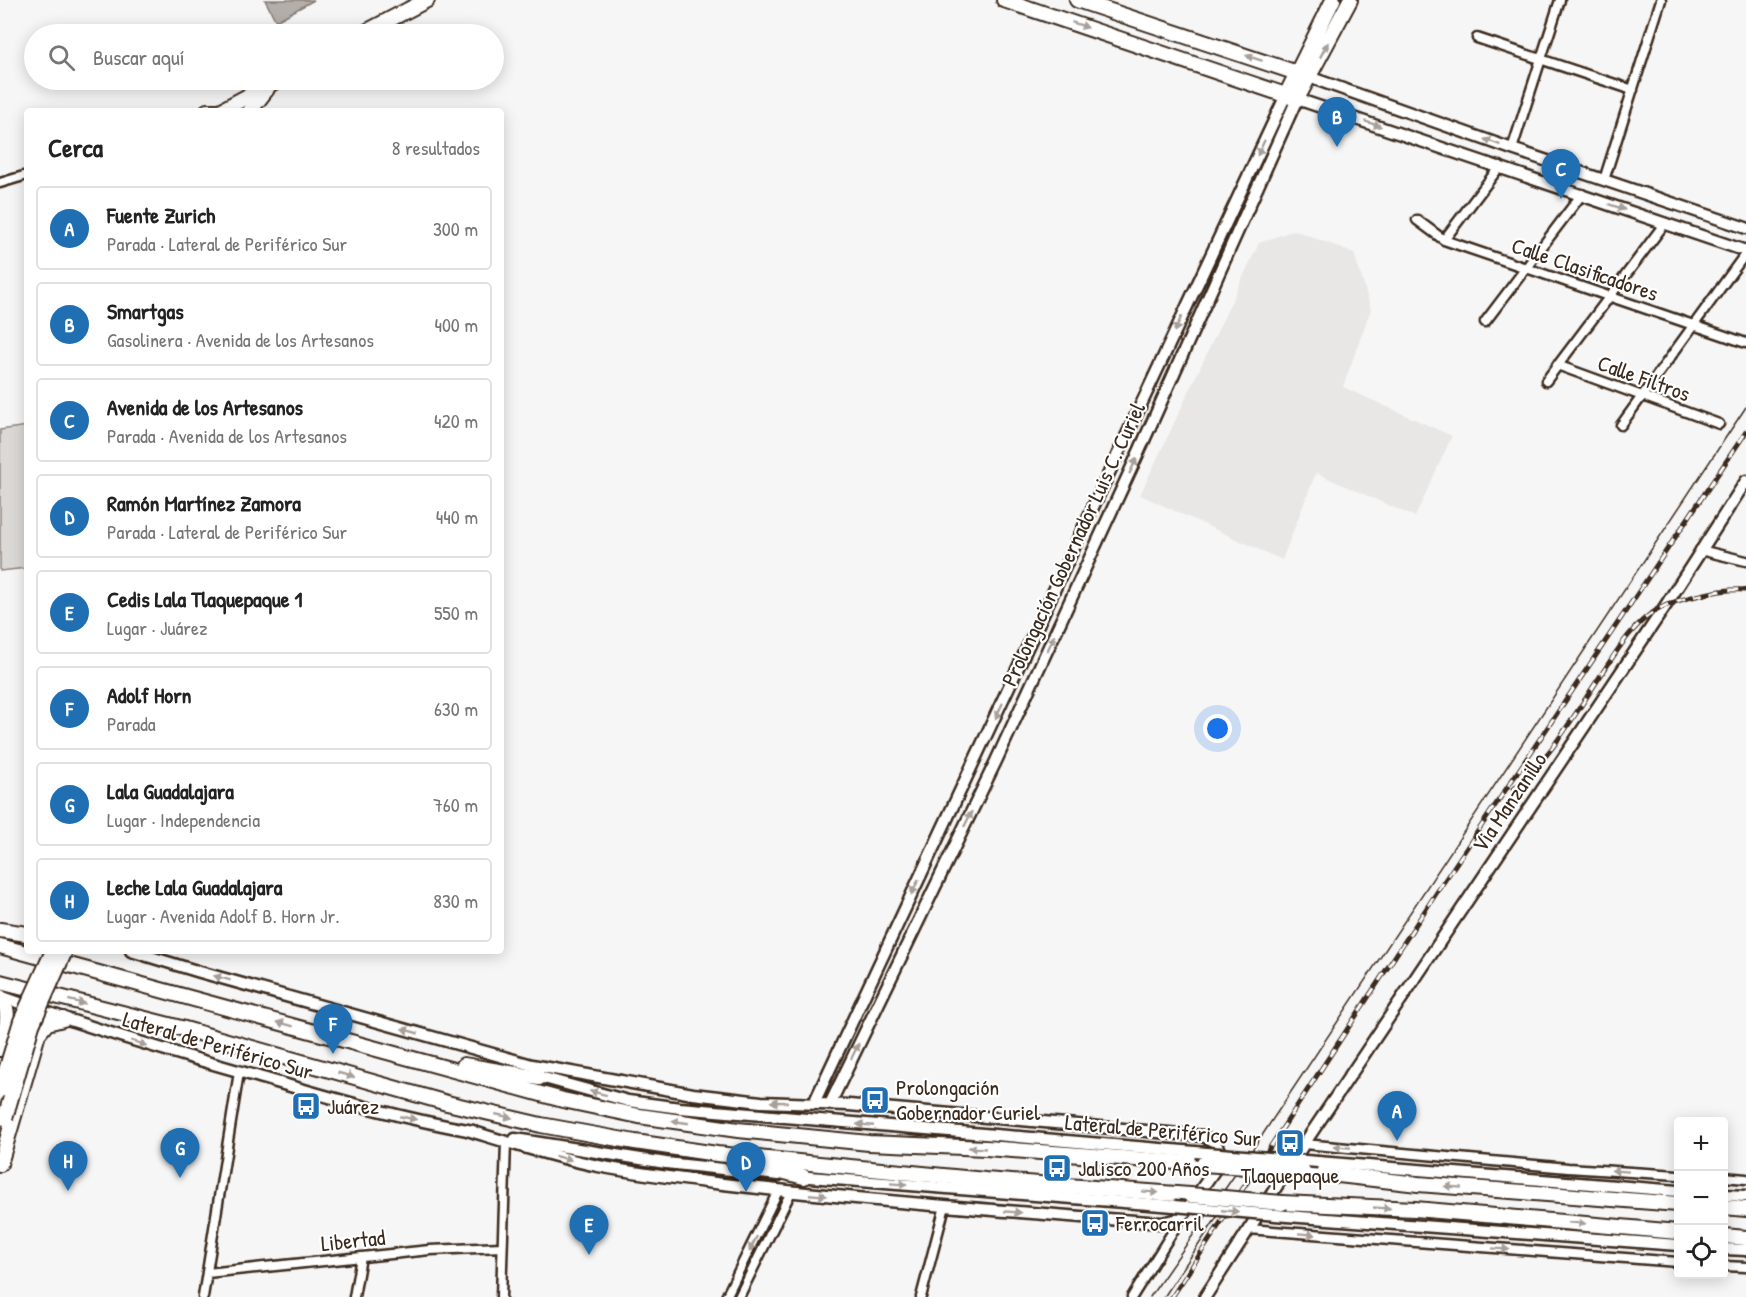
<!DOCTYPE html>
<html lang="es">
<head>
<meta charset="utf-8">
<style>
	:root { --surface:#fff; --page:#f2f2f2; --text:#222; --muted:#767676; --line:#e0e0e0; --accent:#1f6fb2 }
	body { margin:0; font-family:"Patrick Hand",sans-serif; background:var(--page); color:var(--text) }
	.controls { position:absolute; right:18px; bottom:18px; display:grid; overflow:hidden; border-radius:6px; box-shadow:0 3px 15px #0003 }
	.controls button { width:54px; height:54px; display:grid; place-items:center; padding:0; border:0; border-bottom:2px solid var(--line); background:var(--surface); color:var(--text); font:30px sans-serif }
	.you { position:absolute; left:1218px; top:729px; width:21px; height:21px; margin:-15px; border:4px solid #fff; border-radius:50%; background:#1a73e8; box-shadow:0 0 0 9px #1a73e833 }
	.badge { display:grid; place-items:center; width:39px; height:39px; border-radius:50%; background:var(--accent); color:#fff; font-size:20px; font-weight:700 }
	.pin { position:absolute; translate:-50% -50px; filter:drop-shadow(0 2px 3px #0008) }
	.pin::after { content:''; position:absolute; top:32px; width:21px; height:18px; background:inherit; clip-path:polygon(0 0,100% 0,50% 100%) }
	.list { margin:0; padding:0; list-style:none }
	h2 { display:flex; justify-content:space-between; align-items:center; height:78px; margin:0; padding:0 24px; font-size:26px }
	h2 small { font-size:20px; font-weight:400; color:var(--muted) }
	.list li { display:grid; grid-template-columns:39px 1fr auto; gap:18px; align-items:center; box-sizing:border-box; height:84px; margin:0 12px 12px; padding:0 12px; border:2px solid var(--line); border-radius:6px }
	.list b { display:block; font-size:22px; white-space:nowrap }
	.list p { margin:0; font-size:20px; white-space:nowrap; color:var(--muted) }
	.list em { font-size:20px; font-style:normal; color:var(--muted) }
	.icon { flex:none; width:33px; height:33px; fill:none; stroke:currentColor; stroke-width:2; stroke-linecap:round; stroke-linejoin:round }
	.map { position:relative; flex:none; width:1746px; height:1297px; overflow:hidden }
	.search { position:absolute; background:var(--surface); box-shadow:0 3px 15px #0003; left:24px; top:24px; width:480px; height:66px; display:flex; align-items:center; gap:15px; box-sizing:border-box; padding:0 21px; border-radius:33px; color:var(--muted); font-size:22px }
	.panel { position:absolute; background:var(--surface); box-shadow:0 3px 15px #0003; left:24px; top:108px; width:480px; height:846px; border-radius:6px }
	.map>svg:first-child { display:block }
</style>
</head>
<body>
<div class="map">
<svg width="1746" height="1297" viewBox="0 0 1746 1297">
	<rect width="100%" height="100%" fill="#f7f6f6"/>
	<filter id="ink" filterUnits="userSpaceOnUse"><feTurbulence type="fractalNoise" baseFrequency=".0167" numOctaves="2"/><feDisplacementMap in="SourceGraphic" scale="12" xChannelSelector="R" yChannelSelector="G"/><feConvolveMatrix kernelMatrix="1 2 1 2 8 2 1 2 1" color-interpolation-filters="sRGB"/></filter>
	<g filter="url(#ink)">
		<!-- built -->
		<path fill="#e9e7e6" d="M1294,230L1354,253L1371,309L1343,387L1452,436L1415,517L1316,473L1282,560L1140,495L1259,243Z"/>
		<!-- green -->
		<path fill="#dbd9d6" stroke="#8b827a" stroke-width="1.5" d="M27,426V568L0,571V430Z"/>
		<!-- water -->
		<path fill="#b4aeaa" stroke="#847972" stroke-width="1.5" d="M265,0H314L276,21Z"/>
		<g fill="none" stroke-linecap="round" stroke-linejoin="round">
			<!-- minor casing -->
			<g stroke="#3b2a1e" stroke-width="13">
				<path id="minor" d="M1477,38L1633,90
					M1512,149L1560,0
					M1604,180L1661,0
					M0,183L27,175
					M1417,220L1444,240L1746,343
					M1444,240L1500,166
					M1485,322L1582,194
					M1557,365L1719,424
					M1546,381L1665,223
					M1621,425L1746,253
					M1700,550L1746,561
					M1304,1144L1568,1168L1678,1175
					M1724,1177L1746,1179
					M1248,1229L1678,1262
					M1724,1266L1746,1267
					M207,1273L430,1250L502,1247
					M203,1297L239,1072
					M354,1297L361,1257
					M501,1297L506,1142
					M726,1297L778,1191
					M739,1297L791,1192
					M921,1297L945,1206
					M1132,1297L1183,1215"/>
			</g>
			<!-- tertiary casing -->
			<g stroke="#3b2a1e" stroke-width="15">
				<path id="tertiary" d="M1309,77L1512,149L1746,228
					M131,951L200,972L532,1065L693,1094L761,1102L849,1105L1203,1136L1215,1142L1222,1156L1221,1161L1185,1212L1176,1220L1161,1223C1015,1212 869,1201 723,1184C681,1179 639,1174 598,1166C553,1157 510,1143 467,1130
					M0,996C83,1026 167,1051 252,1075C325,1096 398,1118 473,1131
					M533,1075L628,1101L680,1108L1195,1152
					M814,1103L1286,95
					M830,1104L996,761L1137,456L1297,99L1746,251
					M515,1139L666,1163L779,1175
					M1318,1162L1678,1191
					M797,1176L1174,1206
					M1724,1195L1746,1196
					M1287,1216L1678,1245
					M1724,1249L1746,1250
					M1205,1297L1304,1144L1666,605L1746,481"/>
			</g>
			<!-- primary casing -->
			<g stroke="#3b2a1e" stroke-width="18">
				<path id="primary" d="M1004,0L1297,99L1350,0
					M1077,0L1309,77
					M362,34L427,0
					M1286,95L1333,0
					M222,110L278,80
					M207,111H223
					M250,111L267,89
					M0,997C13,1013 5,1030 0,1049
					M0,1164L38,1034L47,1023L63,1019"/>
			</g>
			<!-- trunk casing -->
			<g stroke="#3b2a1e" stroke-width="18">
				<path id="trunk" d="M0,930L27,934
					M0,946L563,1100L639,1116L738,1130L869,1143L986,1148L1203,1164
					M0,982L181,1028L447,1103L541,1125L635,1142L717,1154L985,1180L1190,1195
					M464,1065L539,1078
					M754,1164L804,1177
					M1303,1171L1418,1184L1678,1204
					M1282,1203L1415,1209L1678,1232
					M1724,1207L1746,1209
					M1724,1236L1746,1238"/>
			</g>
			<!-- minor -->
			<use href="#minor" stroke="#fff" stroke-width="8"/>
			<!-- tertiary -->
			<use href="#tertiary" stroke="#fff" stroke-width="10"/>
			<!-- primary -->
			<use href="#primary" stroke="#fff" stroke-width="14"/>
			<!-- trunk -->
			<use href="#trunk" stroke="#fff" stroke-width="14"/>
			<!-- tram -->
			<path stroke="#3b2a1e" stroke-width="1.5" d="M1150,1297L1259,1140L1746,407
				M1164,1297L1229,1199"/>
			<!-- rail casing -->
			<g stroke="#3b2a1e" stroke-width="5">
				<path id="rail" d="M1514,789C1551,758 1576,712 1603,672C1618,649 1633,624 1657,610C1670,602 1686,598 1701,595C1716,591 1730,589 1746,590
					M1172,1297L1441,886L1746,432"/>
			</g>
			<!-- rail -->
			<use href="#rail" stroke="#fff" stroke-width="3" stroke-dasharray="9" stroke-linecap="butt"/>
			<!-- tertiary-bridge casing -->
			<g stroke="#3b2a1e" stroke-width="15" stroke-linecap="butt">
				<path id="tertiary-bridge" d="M1195,1152L1318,1162
					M1174,1206L1287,1216"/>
			</g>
			<!-- primary-bridge casing -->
			<g stroke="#3b2a1e" stroke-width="18" stroke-linecap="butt">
				<path id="primary-bridge" d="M0,1090L21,1021L53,951
					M5,1118L32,1025L65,951"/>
			</g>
			<!-- trunk-bridge casing -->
			<g stroke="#3b2a1e" stroke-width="18" stroke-linecap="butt">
				<path id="trunk-bridge" d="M1203,1164L1303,1171
					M1190,1195L1282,1203"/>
			</g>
			<!-- tertiary-bridge -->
			<use href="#tertiary-bridge" stroke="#fff" stroke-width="10"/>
			<!-- primary-bridge -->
			<use href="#primary-bridge" stroke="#fff" stroke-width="14"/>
			<!-- trunk-bridge -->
			<use href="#trunk-bridge" stroke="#fff" stroke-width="14"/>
		</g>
		<!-- one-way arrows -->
		<defs><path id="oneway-solid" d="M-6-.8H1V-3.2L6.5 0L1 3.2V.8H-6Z" transform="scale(1.5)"/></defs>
		<g fill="#a79f9a">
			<use href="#oneway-solid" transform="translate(1080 25) rotate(19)"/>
			<use href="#oneway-solid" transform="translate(1324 50) rotate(-62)"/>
			<use href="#oneway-solid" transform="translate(1254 58) rotate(-162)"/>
			<use href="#oneway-solid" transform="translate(1373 124) rotate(18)"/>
			<use href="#oneway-solid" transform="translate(1492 142) rotate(-160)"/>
			<use href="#oneway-solid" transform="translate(1261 148) rotate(115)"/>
			<use href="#oneway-solid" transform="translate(1617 207) rotate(19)"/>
			<use href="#oneway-solid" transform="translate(1178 324) rotate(115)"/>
			<use href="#oneway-solid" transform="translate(1133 466) rotate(-65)"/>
			<use href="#oneway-solid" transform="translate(1051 643) rotate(-65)"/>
			<use href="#oneway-solid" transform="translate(999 711) rotate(115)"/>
			<use href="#oneway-solid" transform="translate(968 819) rotate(-64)"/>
			<use href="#oneway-solid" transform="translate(915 887) rotate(116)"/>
			<use href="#oneway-solid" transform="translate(222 978) rotate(-165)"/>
			<use href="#oneway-solid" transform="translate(77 1002) rotate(14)"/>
			<use href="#oneway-solid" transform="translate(285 1024) rotate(-165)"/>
			<use href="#oneway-solid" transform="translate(410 1031) rotate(-164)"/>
			<use href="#oneway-solid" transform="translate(139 1043) rotate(17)"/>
			<use href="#oneway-solid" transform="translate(855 1051) rotate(-64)"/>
			<use href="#oneway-solid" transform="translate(346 1075) rotate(16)"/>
			<use href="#oneway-solid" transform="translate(598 1093) rotate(-166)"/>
			<use href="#oneway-solid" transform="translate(779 1102) rotate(-179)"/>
			<use href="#oneway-solid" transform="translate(504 1116) rotate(13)"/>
			<use href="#oneway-solid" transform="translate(408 1118) rotate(11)"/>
			<use href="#oneway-solid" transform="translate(680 1122) rotate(-172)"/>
			<use href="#oneway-solid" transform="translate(865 1125) rotate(-175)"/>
			<use href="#oneway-solid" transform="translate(1342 1147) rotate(-175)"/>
			<use href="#oneway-solid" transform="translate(977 1148) rotate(-177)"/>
			<use href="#oneway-solid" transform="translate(563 1158) rotate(13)"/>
			<use href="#oneway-solid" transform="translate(1620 1171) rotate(-176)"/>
			<use href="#oneway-solid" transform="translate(899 1184) rotate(4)"/>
			<use href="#oneway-solid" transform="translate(1453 1187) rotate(-176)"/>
			<use href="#oneway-solid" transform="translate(1150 1192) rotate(4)"/>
			<use href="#oneway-solid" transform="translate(818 1195) rotate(5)"/>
			<use href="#oneway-solid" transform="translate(1382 1208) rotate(3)"/>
			<use href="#oneway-solid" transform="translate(1230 1211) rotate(5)"/>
			<use href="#oneway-solid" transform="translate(1013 1212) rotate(4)"/>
			<use href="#oneway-solid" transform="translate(1577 1223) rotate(5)"/>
			<use href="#oneway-solid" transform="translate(1307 1234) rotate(4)"/>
			<use href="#oneway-solid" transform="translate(753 1244) rotate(117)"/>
			<use href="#oneway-solid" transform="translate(1501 1249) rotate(4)"/>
		</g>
	</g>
	<!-- icons -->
	<defs>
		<g id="bus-square" transform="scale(1.5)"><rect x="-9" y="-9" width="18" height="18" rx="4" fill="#1f6fb2" stroke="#fff"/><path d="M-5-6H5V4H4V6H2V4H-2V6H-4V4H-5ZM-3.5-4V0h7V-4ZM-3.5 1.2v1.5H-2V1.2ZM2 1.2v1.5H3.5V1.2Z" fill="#fff"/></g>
	</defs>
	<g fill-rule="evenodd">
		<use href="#bus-square" x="875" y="1100"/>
		<use href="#bus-square" x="306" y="1106"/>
		<use href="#bus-square" x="1290" y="1143"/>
		<use href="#bus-square" x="1057" y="1168"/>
		<use href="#bus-square" x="1095" y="1223"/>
	</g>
	<g text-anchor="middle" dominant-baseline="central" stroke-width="4.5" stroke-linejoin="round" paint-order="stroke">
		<!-- street labels -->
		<g font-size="22" fill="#3b2a1e" stroke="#fff">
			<text transform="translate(1585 269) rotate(19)">Calle Clasificadores</text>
			<text transform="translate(1644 378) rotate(20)">Calle Filtros</text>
			<text transform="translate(1073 544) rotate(-65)">Prolongación Gobernador Luis C. Curiel</text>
			<text transform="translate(1509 802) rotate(-56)">Via Manzanillo</text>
			<text transform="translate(218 1045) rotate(16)">Lateral de Periférico Sur</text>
			<text transform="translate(1163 1130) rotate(5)">Lateral de Periférico Sur</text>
			<text transform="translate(353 1240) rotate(-6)">Libertad</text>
		</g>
		<!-- poi labels -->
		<g font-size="22" fill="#3b2a1e" stroke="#fff" text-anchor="start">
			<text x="896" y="1087">Prolongación<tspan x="896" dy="25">Gobernador Curiel</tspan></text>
			<text x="327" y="1106">Juárez</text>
			<text x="1078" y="1168">Jalisco 200 Años</text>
			<text x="1290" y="1175" text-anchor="middle">Tlaquepaque</text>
			<text x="1116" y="1223">Ferrocarril</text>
		</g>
	</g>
</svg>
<div class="controls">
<button>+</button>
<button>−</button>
<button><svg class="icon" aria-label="locate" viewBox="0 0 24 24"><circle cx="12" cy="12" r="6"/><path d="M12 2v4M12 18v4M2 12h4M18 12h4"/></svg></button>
</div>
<div class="you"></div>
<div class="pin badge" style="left:1397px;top:1141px">A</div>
<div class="pin badge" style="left:1337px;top:147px">B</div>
<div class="pin badge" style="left:1561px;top:199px">C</div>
<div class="pin badge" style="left:746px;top:1192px">D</div>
<div class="pin badge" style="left:589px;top:1255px">E</div>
<div class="pin badge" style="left:333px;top:1054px">F</div>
<div class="pin badge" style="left:180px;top:1178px">G</div>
<div class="pin badge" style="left:68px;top:1191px">H</div>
<div class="search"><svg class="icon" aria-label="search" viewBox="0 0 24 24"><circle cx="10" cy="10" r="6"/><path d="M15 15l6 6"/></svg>Buscar aquí</div>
<section class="panel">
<h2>Cerca<small>8 resultados</small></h2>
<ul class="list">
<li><span class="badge">A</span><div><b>Fuente Zurich</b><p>Parada · Lateral de Periférico Sur</p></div><em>300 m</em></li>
<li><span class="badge">B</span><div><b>Smartgas</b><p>Gasolinera · Avenida de los Artesanos</p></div><em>400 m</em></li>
<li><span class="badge">C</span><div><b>Avenida de los Artesanos</b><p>Parada · Avenida de los Artesanos</p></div><em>420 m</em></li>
<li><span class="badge">D</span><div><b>Ramón Martínez Zamora</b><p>Parada · Lateral de Periférico Sur</p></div><em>440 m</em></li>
<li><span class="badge">E</span><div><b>Cedis Lala Tlaquepaque 1</b><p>Lugar · Juárez</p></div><em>550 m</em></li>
<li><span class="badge">F</span><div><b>Adolf Horn</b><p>Parada</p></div><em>630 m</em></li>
<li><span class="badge">G</span><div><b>Lala Guadalajara</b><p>Lugar · Independencia</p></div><em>760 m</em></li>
<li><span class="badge">H</span><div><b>Leche Lala Guadalajara</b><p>Lugar · Avenida Adolf B. Horn Jr.</p></div><em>830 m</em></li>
</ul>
</section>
</div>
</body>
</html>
